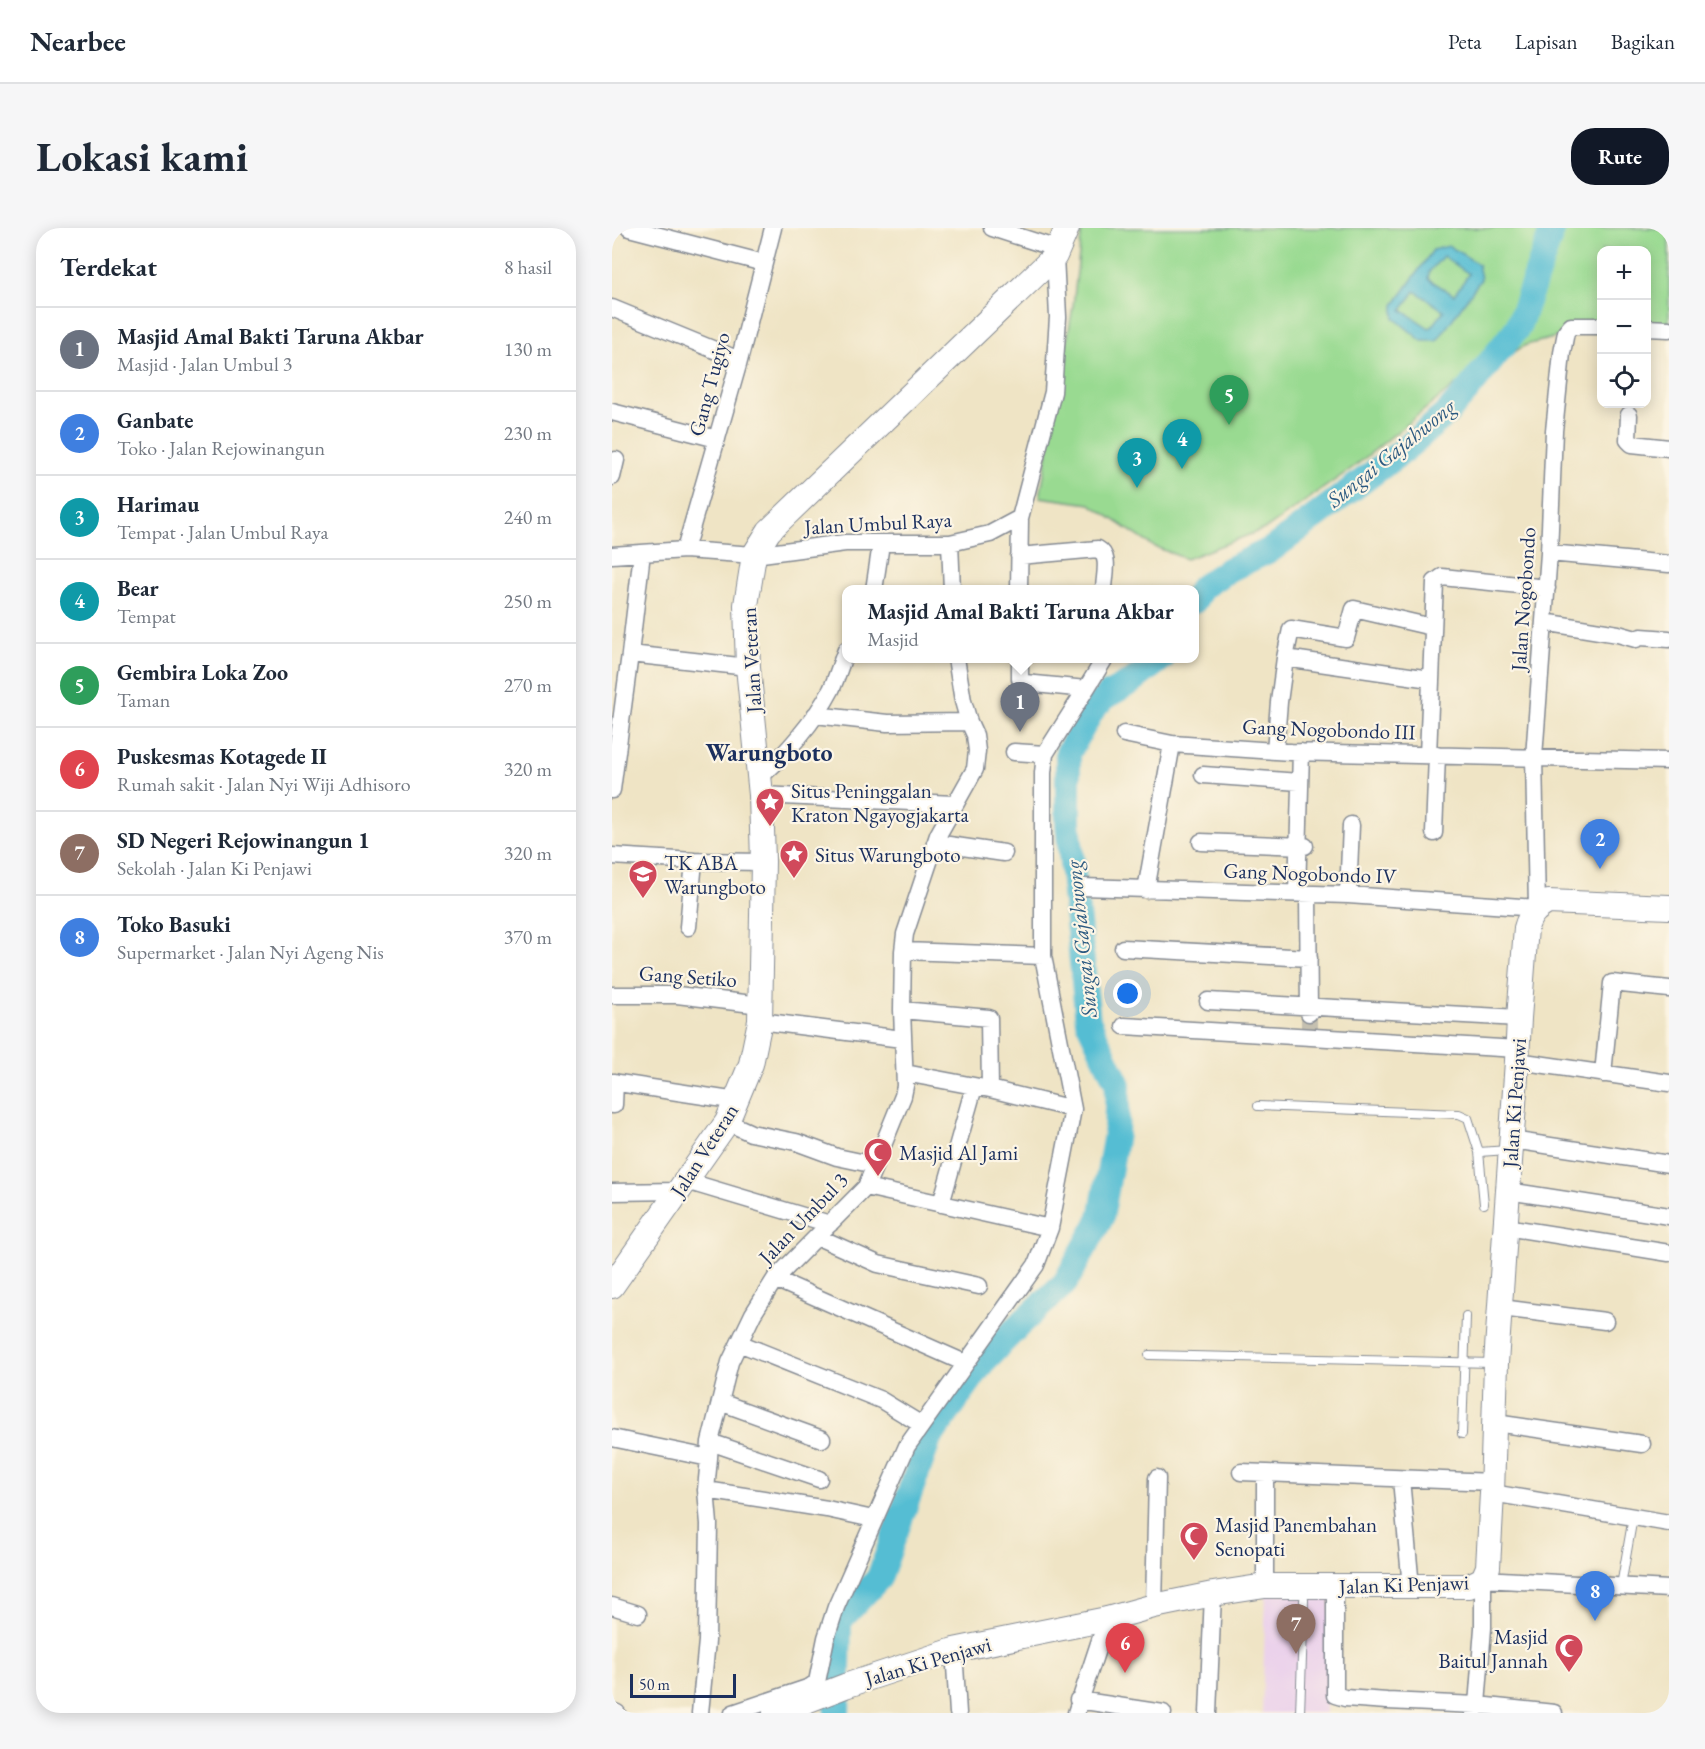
<!DOCTYPE html>
<html lang="id">
<head>
<meta charset="utf-8">
<style>
	:root { --surface:#fff; --page:#f6f6f7; --text:#1f2937; --muted:#747a83; --line:#e0e1e3; --accent:#111827 }
	body { margin:0; font-family:"EB Garamond",serif; background:var(--page); color:var(--text) }
	.controls { position:absolute; right:18px; top:18px; display:grid; overflow:hidden; border-radius:12px; box-shadow:0 3px 15px #0003 }
	.controls button { width:54px; height:54px; display:grid; place-items:center; padding:0; border:0; border-bottom:2px solid var(--line); background:var(--surface); color:var(--text); font:30px sans-serif }
	.scale { position:absolute; left:18px; bottom:15px; width:106px; box-sizing:border-box; padding-left:6px; border:3px solid #1b2f5e; border-top:0; font-size:16px; line-height:21px; white-space:nowrap; color:#1b2f5e; -webkit-text-stroke:4px #fcf5e5; paint-order:stroke }
	.you { position:absolute; left:516px; top:766px; width:21px; height:21px; margin:-15px; border:4px solid #fff; border-radius:50%; background:#1a73e8; box-shadow:0 0 0 9px #1a73e833 }
	.badge { display:grid; place-items:center; width:39px; height:39px; border-radius:50%; background:var(--accent); color:#fff; font-size:20px; font-weight:700 }
	.pin { position:absolute; translate:-50% -50px; filter:drop-shadow(0 2px 3px #0008) }
	.pin::after { content:''; position:absolute; top:32px; width:21px; height:18px; background:inherit; clip-path:polygon(0 0,100% 0,50% 100%) }
	.popup { position:absolute; left:230px; top:357px; width:357px; height:78px; box-sizing:border-box; display:grid; place-content:center; border-radius:12px; background:var(--surface); filter:drop-shadow(0 2px 4px #0005); font-size:20px; white-space:nowrap; color:var(--muted) }
	.popup b { font-size:22px; color:var(--text) }
	.popup::after { content:''; position:absolute; left:50%; top:100%; margin-left:-12px; border:12px solid transparent; border-top-color:var(--surface) }
	.list { margin:0; padding:0; list-style:none }
	h2 { display:flex; justify-content:space-between; align-items:center; height:78px; margin:0; padding:0 24px; font-size:26px }
	h2 small { font-size:20px; font-weight:400; color:var(--muted) }
	.list li { display:grid; grid-template-columns:39px 1fr auto; gap:18px; align-items:center; box-sizing:border-box; height:84px; padding:0 24px; border-top:2px solid var(--line) }
	.list b { display:block; font-size:22px; white-space:nowrap }
	.list p { margin:0; font-size:20px; white-space:nowrap; color:var(--muted) }
	.list em { font-size:20px; font-style:normal; color:var(--muted) }
	.icon { flex:none; width:33px; height:33px; fill:none; stroke:currentColor; stroke-width:2; stroke-linecap:round; stroke-linejoin:round }
	.map { position:relative; flex:none; width:1057px; height:1485px; overflow:hidden; border-radius:24px }
	header { display:flex; align-items:center; gap:36px; box-sizing:border-box; height:84px; padding:0 30px; background:var(--surface); border-bottom:2px solid var(--line) }
	header strong { font-size:28px }
	nav { display:flex; gap:33px; margin-inline-start:auto; font-size:21px }
	.intro { display:flex; align-items:center; justify-content:space-between; box-sizing:border-box; height:144px; padding:0 36px }
	h1 { margin:0; font-size:42px }
	.button { padding:15px 27px; border-radius:24px; background:var(--accent); color:#fff; font-size:21px; font-weight:700 }
	main { display:flex; gap:36px; padding:0 36px }
	aside { flex:1; background:var(--surface); border-radius:24px; box-shadow:0 3px 15px #0003 }
	.map>svg:first-child { display:block }
</style>
</head>
<body>
<header>
<strong>Nearbee</strong>
<nav><a>Peta</a><a>Lapisan</a><a>Bagikan</a></nav>
</header>
<div class="intro"><h1>Lokasi kami</h1><a class="button">Rute</a></div>
<main>
<aside>
<h2>Terdekat<small>8 hasil</small></h2>
<ul class="list">
<li><span class="badge" style="background:#6b7280">1</span><div><b>Masjid Amal Bakti Taruna Akbar</b><p>Masjid · Jalan Umbul 3</p></div><em>130 m</em></li>
<li><span class="badge" style="background:#3f7fe0">2</span><div><b>Ganbate</b><p>Toko · Jalan Rejowinangun</p></div><em>230 m</em></li>
<li><span class="badge" style="background:#0f9aa8">3</span><div><b>Harimau</b><p>Tempat · Jalan Umbul Raya</p></div><em>240 m</em></li>
<li><span class="badge" style="background:#0f9aa8">4</span><div><b>Bear</b><p>Tempat</p></div><em>250 m</em></li>
<li><span class="badge" style="background:#2e9e5b">5</span><div><b>Gembira Loka Zoo</b><p>Taman</p></div><em>270 m</em></li>
<li><span class="badge" style="background:#e0444e">6</span><div><b>Puskesmas Kotagede II</b><p>Rumah sakit · Jalan Nyi Wiji Adhisoro</p></div><em>320 m</em></li>
<li><span class="badge" style="background:#8d6e63">7</span><div><b>SD Negeri Rejowinangun 1</b><p>Sekolah · Jalan Ki Penjawi</p></div><em>320 m</em></li>
<li><span class="badge" style="background:#3f7fe0">8</span><div><b>Toko Basuki</b><p>Supermarket · Jalan Nyi Ageng Nis</p></div><em>370 m</em></li>
</ul>
</aside>
<div class="map">
<svg width="1057" height="1485" viewBox="0 0 1057 1485">
	<rect width="100%" height="100%" fill="#fcf5e5"/>
	<filter id="ink" filterUnits="userSpaceOnUse"><feTurbulence type="fractalNoise" baseFrequency=".0167" numOctaves="2"/><feDisplacementMap in="SourceGraphic" scale="12" xChannelSelector="R" yChannelSelector="G"/><feConvolveMatrix kernelMatrix="1 2 1 2 8 2 1 2 1" color-interpolation-filters="sRGB"/></filter>
	<filter id="wash" filterUnits="userSpaceOnUse"><feTurbulence type="fractalNoise" baseFrequency=".008" numOctaves="4" result="noise"/><feDisplacementMap in="SourceGraphic" scale="24" xChannelSelector="R" yChannelSelector="G"/><feGaussianBlur stdDeviation="1.35" result="paint"/><feColorMatrix in="noise" values="0 0 0 0 0 0 0 0 0 0 0 0 0 0 0 0 0 1.4 0 .05"/><feComposite in="paint" operator="in"/></filter>
	<g filter="url(#wash)">
		<rect width="100%" height="100%" fill="#efe4c5"/>
		<!-- built -->
		<path fill="#ebd1eb" d="M654,1365L718,1367L714,1485H650Z"/>
		<!-- green -->
		<path fill="#99da91" stroke="#5a8478" stroke-width="1.5" d="M470,0H1057V104H1035L1034,22H990L989,104H964L914,117L843,157L743,238L655,300L574,331L541,318L478,276L428,269L461,78Z"/>
		<!-- water -->
		<path fill="#55bdd3" stroke="#387698" stroke-width="1.5" fill-rule="evenodd" d="M837,18L866,36L869,51L825,113H810L782,90V77L821,22ZM831,28L857,46L842,67L816,51L817,44ZM803,63L832,83L820,99L817,100L790,82Z"/>
		<g fill="none" stroke-linecap="round" stroke-linejoin="round">
			<!-- river -->
			<path stroke="#55bdd3" stroke-width="26" d="M582,373L590,359L618,341L660,321L792,222L834,186L856,162L906,99L941,0
				M456,525L482,479L496,467L519,454L550,430
				M225,1485L227,1393L267,1350L317,1211L370,1135L406,1098L453,1055L489,990L504,906L506,857L476,793L456,595V528"/>
		</g>
	</g>
	<g filter="url(#ink)">
		<g fill="none" stroke-linecap="round" stroke-linejoin="round">
			<!-- minor-tunnel -->
			<path stroke="#c5c0b0" stroke-width="16" stroke-dasharray="16 8" stroke-linecap="butt" d="M697,800V785"/>
			<!-- service casing -->
			<g stroke="#858a92" stroke-width="10">
				<path id="service" d="M646,878L847,886L856,890L867,924L896,922
					M867,924L872,976
					M537,1127L881,1135
					M850,1206L854,1088
					M1009,1358L1021,1289
					M688,1485L692,1372"/>
			</g>
			<!-- minor casing -->
			<g stroke="#858a92" stroke-width="19">
				<path id="minor" d="M17,0L152,35
					M380,0L446,21
					M0,80L127,132
					M1034,100L1057,101
					M0,184L105,211
					M1017,187L1016,212L1020,216L1057,220
					M0,249L4,232
					M338,315L340,362
					M73,322L126,137L161,0
					M937,325L1057,336
					M0,327L73,322L142,327L233,315H338L378,306L408,290L441,164L446,89L443,28
					M407,328L486,321C499,328 492,348 492,362
					M262,362L269,316
					M407,362L408,290
					M932,394L1006,406L1024,411L1029,409L1057,411
					M18,426L30,325
					M673,430L679,401L734,410L742,381L820,399
					M474,461L493,430
					M203,487L275,495L357,494
					M512,506L560,516L679,524L1057,533
					M663,523L667,474L673,430L818,451
					M402,524L433,526
					M816,527L823,354L830,349L935,360
					M591,547L687,554
					M147,550C173,527 203,493 219,462C225,449 229,435 234,422
					M0,562L18,426L136,439
					M149,567L342,576
					M822,605L825,527
					M589,614L693,618
					M323,615L392,625
					M0,628L82,633L151,634
					M470,659L736,667L925,680L922,529L937,325L942,203L950,125L954,104L959,98H990
					M534,662L560,516
					M685,665L689,524
					M696,666L697,785
					M736,667L739,597
					M76,699L82,633
					M511,720L697,730
					M291,723L431,728
					M0,767H65L149,777
					M596,773L907,790
					M290,782L377,790L378,861
					M148,793L290,811
					M512,798L906,821
					M905,833L1057,855
					M293,845L378,861L461,881
					M991,846L1000,755L1057,761
					M0,854L125,873
					M0,877H2L3,854
					M115,894L139,905L184,914L225,929L263,937
					M900,912L1057,936
					M74,953L218,996
					M254,959L438,1000
					M896,963L1057,988
					M0,964L66,963
					M329,976L362,859
					M894,999L1057,1025
					M206,1009L266,1036L367,1058
					M163,1051L353,1135
					M889,1080L993,1093
					M127,1115L269,1172L310,1197
					M108,1174L210,1211
					M883,1195L1030,1216
					M0,1210L97,1230
					M98,1214L207,1251
					M629,1244L881,1254
					M789,1251L799,1359
					M94,1262L215,1281L261,1291
					M880,1265L1057,1295
					M653,1358V1245
					M723,1359V1467L733,1470L775,1473L865,1477L862,1485
					M0,1378L26,1386
					M542,1378L545,1250
					M342,1422L346,1485
					M466,1472L551,1485
					M0,1483L5,1485
					M88,1485L95,1413L97,1296L94,1262L97,1230L98,1214L118,1134L141,1086L163,1051L254,959L291,868L293,858L290,782L291,723L293,706L326,607L363,541L365,523L363,507L357,494L351,473L344,430
					M121,1485L198,1459L205,1454L214,1410L224,1379L295,1218L424,1037L438,1000L461,881L431,728V545L433,526L474,461L413,455L408,451V430
					M464,1485L495,1391
					M596,1485L601,1366
					M942,1485L865,1477L871,1400V1351L1057,1361"/>
			</g>
			<!-- secondary casing -->
			<g stroke="#858a92" stroke-width="26">
				<path id="secondary" d="M0,1058L115,894L139,836L148,793L151,634L149,567L136,439L134,377L142,327L157,303L443,28L455,0
					M163,1485L233,1458L342,1422L495,1391L542,1378L601,1366L653,1358H857L871,1351L876,1339L880,1265L884,1135L905,833L907,790L914,700C918,686 924,681 936,674L1057,679"/>
			</g>
			<!-- service -->
			<use href="#service" stroke="#fff" stroke-width="8"/>
			<!-- minor -->
			<use href="#minor" stroke="#fff" stroke-width="16"/>
			<!-- secondary -->
			<use href="#secondary" stroke="#fff" stroke-width="24"/>
		</g>
	</g>
	<!-- icons -->
	<defs>
		<g id="sight-pin" transform="scale(1.5)"><path d="M0 17L-7.5 6A9.5 9.5 0 1 1 7.5 6Z" fill="#d1495b" stroke="#fcf5e5"/><path d="M0-6L1.8-2.2L6-1.7L2.9 1.2L3.7 5.4L0 3.3L-3.7 5.4L-2.9 1.2L-6-1.7L-1.8-2.2Z" fill="#fff"/></g>
		<g id="school-pin" transform="scale(1.5)"><path d="M0 17L-7.5 6A9.5 9.5 0 1 1 7.5 6Z" fill="#d1495b" stroke="#fcf5e5"/><path d="M0-5L7-2L0 1L-7-2ZM-4 1L0 2.5L4 1V4Q0 6-4 4Z" fill="#fff"/></g>
		<g id="mosque-pin" transform="scale(1.5)"><path d="M0 17L-7.5 6A9.5 9.5 0 1 1 7.5 6Z" fill="#d1495b" stroke="#fcf5e5"/><path d="M3.5-4.9A6 6 0 1 0 3.5 4.9A5 5 0 1 1 3.5-4.9Z" fill="#fff"/></g>
	</defs>
	<g fill-rule="evenodd">
		<use href="#sight-pin" x="158" y="574"/>
		<use href="#sight-pin" x="182" y="626"/>
		<use href="#school-pin" x="31" y="646"/>
		<use href="#mosque-pin" x="266" y="924"/>
		<use href="#mosque-pin" x="582" y="1308"/>
		<use href="#mosque-pin" x="957" y="1420"/>
	</g>
	<g text-anchor="middle" dominant-baseline="central" stroke-width="4.5" stroke-linejoin="round" paint-order="stroke">
		<!-- street labels -->
		<g font-size="21" fill="#1b2f5e" stroke="#fcf5e5">
			<text transform="translate(97 156) rotate(-75)">Gang Tugiyo</text>
			<text transform="translate(266 295) rotate(-3)">Jalan Umbul Raya</text>
			<text transform="translate(911 371) rotate(-86)">Jalan Nogobondo</text>
			<text transform="translate(139 432) rotate(-93)">Jalan Veteran</text>
			<text transform="translate(717 501) rotate(2)">Gang Nogobondo III</text>
			<text transform="translate(698 645) rotate(2)">Gang Nogobondo IV</text>
			<text transform="translate(76 748) rotate(4)">Gang Setiko</text>
			<text transform="translate(902 875) rotate(-86)">Jalan Ki Penjawi</text>
			<text transform="translate(92 922) rotate(-57)">Jalan Veteran</text>
			<text transform="translate(191 990) rotate(-46)">Jalan Umbul 3</text>
			<text transform="translate(792 1356) rotate(-2)">Jalan Ki Penjawi</text>
			<text transform="translate(316 1433) rotate(-16)">Jalan Ki Penjawi</text>
		</g>
		<!-- poi labels -->
		<g font-size="21" fill="#1b2f5e" stroke="#fcf5e5" text-anchor="start">
			<text x="179" y="562">Situs Peninggalan<tspan x="179" dy="24">Kraton Ngayogjakarta</tspan></text>
			<text x="203" y="626">Situs Warungboto</text>
			<text x="52" y="634">TK ABA<tspan x="52" dy="24">Warungboto</tspan></text>
			<text x="287" y="924">Masjid Al Jami</text>
			<text x="603" y="1296">Masjid Panembahan<tspan x="603" dy="24">Senopati</tspan></text>
			<text x="936" y="1408" text-anchor="end">Masjid<tspan x="936" dy="24">Baitul Jannah</tspan></text>
		</g>
		<!-- water labels -->
		<g font-size="22" font-style="italic" fill="#2c5a81" stroke="#fcf5e5">
			<text transform="translate(779 225) rotate(-39)">Sungai Gajahwong</text>
			<text transform="translate(469 711) rotate(-96)">Sungai Gajahwong</text>
		</g>
		<!-- quarter labels -->
		<g font-size="24" font-weight="bold" fill="#1b2f5e" stroke="#fcf5e5">
			<text x="157" y="524">Warungboto</text>
		</g>
	</g>
</svg>
<div class="controls">
<button>+</button>
<button>−</button>
<button><svg class="icon" aria-label="locate" viewBox="0 0 24 24"><circle cx="12" cy="12" r="6"/><path d="M12 2v4M12 18v4M2 12h4M18 12h4"/></svg></button>
</div>
<div class="scale">50 m</div>
<div class="you"></div>
<div class="pin badge" style="left:408px;top:504px;background:#6b7280">1</div>
<div class="popup"><b>Masjid Amal Bakti Taruna Akbar</b>Masjid</div>
<div class="pin badge" style="left:988px;top:641px;background:#3f7fe0">2</div>
<div class="pin badge" style="left:525px;top:260px;background:#0f9aa8">3</div>
<div class="pin badge" style="left:570px;top:241px;background:#0f9aa8">4</div>
<div class="pin badge" style="left:617px;top:197px;background:#2e9e5b">5</div>
<div class="pin badge" style="left:513px;top:1445px;background:#e0444e">6</div>
<div class="pin badge" style="left:684px;top:1426px;background:#8d6e63">7</div>
<div class="pin badge" style="left:983px;top:1393px;background:#3f7fe0">8</div>
</div>
</main>
</body>
</html>
